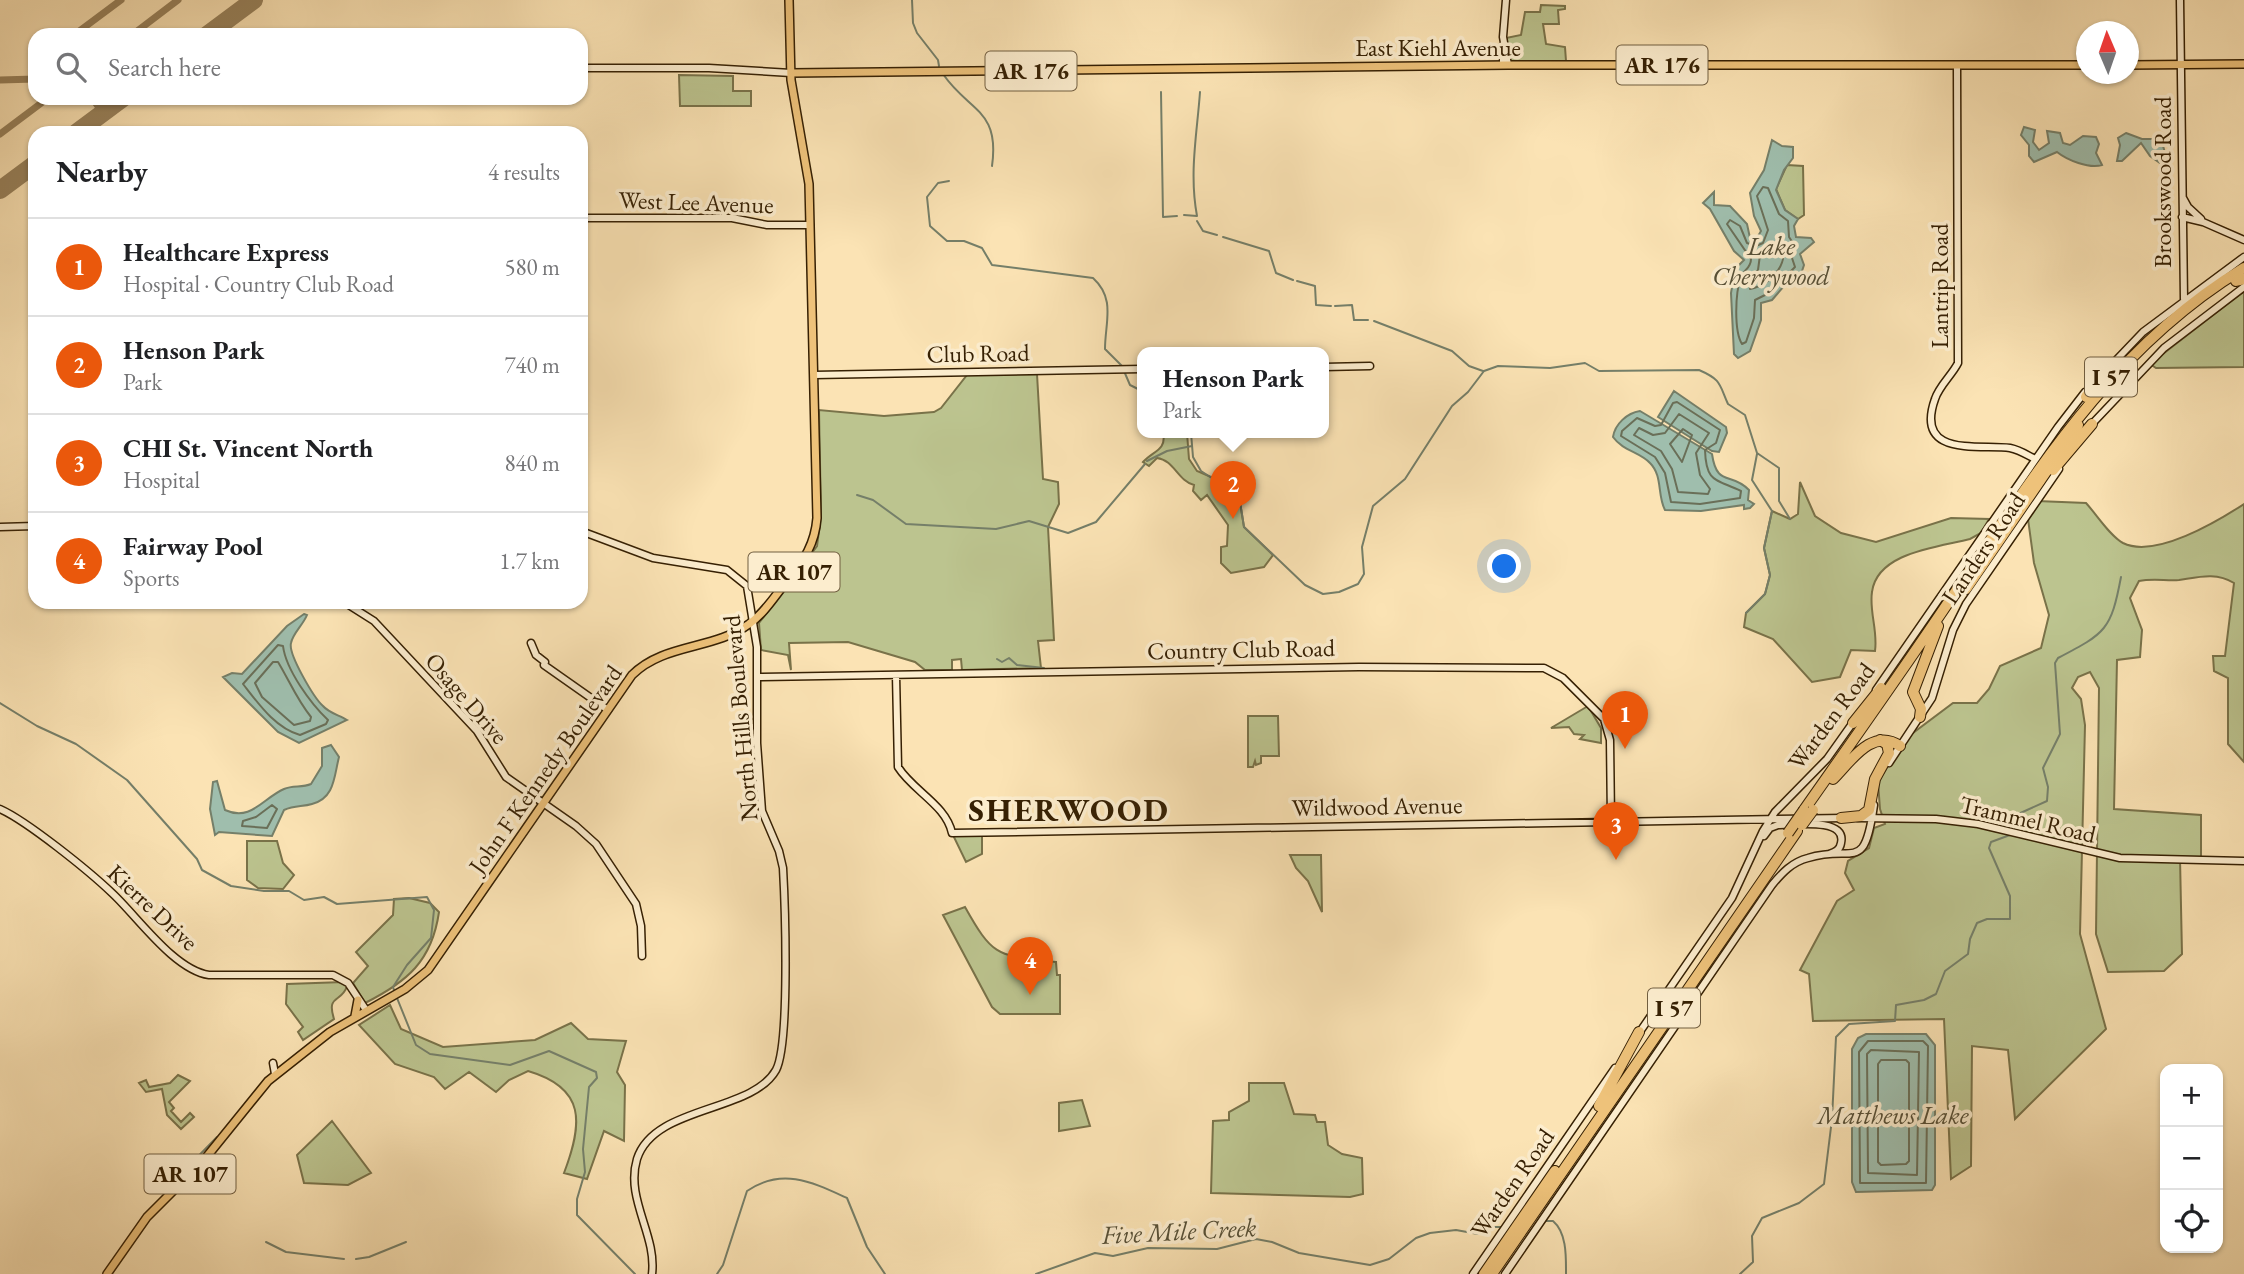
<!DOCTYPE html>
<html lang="en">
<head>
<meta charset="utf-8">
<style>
	:root { --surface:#fff; --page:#f2f2f2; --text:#202124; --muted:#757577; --line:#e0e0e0; --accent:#ea580c }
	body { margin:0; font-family:"EB Garamond",serif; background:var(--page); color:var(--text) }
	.controls { position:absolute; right:21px; bottom:21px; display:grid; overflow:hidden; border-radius:14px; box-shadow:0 2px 5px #0004 }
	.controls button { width:63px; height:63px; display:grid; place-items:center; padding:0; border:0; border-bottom:2px solid var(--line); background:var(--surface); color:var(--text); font:35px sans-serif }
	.compass { position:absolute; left:2076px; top:21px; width:63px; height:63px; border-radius:50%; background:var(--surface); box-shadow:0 2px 5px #0004; rotate:358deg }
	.you { position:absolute; left:1505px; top:567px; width:24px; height:24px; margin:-18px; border:5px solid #fff; border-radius:50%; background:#1a73e8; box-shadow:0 0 0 10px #1a73e833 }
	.badge { display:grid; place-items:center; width:46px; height:46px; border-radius:50%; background:var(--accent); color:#fff; font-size:23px; font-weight:700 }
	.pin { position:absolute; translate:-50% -58px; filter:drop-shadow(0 2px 4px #0008) }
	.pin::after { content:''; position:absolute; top:37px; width:24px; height:21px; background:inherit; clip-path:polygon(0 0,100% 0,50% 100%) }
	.popup { position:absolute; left:1137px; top:347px; width:192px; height:91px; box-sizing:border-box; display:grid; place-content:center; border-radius:14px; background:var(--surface); filter:drop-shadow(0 2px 5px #0005); font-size:23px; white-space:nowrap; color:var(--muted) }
	.popup b { font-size:26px; color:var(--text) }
	.popup::after { content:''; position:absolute; left:50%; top:100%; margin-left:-14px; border:14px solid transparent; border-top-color:var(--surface) }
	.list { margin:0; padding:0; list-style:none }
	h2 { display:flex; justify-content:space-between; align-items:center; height:91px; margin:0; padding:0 28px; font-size:30px }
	h2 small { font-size:23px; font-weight:400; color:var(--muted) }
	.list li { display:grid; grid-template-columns:46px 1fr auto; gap:21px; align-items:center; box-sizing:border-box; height:98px; padding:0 28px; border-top:2px solid var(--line) }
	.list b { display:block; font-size:26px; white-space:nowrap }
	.list p { margin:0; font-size:23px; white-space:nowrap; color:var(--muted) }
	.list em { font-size:23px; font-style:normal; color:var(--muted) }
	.icon { flex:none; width:38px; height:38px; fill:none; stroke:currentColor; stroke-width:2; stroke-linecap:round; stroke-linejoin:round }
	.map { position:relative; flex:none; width:2244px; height:1274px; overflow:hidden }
	.search { position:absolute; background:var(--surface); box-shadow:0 2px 5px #0004; left:28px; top:28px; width:560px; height:77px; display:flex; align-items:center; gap:18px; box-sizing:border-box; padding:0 24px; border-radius:21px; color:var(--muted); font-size:26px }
	.panel { position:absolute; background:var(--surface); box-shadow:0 2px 5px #0004; left:28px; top:126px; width:560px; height:483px; border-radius:21px }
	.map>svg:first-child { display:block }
</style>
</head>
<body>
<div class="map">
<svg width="2244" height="1274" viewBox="0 0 2244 1274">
	<rect width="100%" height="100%" fill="#fbe3b4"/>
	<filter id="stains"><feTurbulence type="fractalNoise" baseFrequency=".00286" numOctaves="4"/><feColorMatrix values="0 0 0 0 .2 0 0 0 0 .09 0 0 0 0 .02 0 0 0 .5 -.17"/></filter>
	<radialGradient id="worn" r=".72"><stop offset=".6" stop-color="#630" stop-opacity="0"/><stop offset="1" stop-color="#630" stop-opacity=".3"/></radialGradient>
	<!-- green -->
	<path fill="#bcc48f" stroke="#797249" stroke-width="2" d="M1541,5L1565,6V9L1558,10L1559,24H1543L1546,44L1565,47L1566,61L1509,62L1506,38L1521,35L1525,12H1540Z
		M679,75L733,76V91H751V106H680Z
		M1787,165L1803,166L1804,215L1798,219L1785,210L1776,189Z
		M2244,291V367L2156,368L2150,364Z
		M1037,374L1043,479L1058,482L1059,504L1048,527L1054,640L1038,641L1041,668L962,670L961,659L952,660V670H925L915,662L848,642L789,643L791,670L788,655L761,650L759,623L817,546L821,515L819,410L884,416L934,412L941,408L967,375Z
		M1163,433H1187L1189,459L1197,471L1218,480L1232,491L1240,502L1244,527L1273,555L1264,567L1231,573L1221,563V547L1227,546L1228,525L1207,495L1201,500L1193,491L1194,485C1178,481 1174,460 1157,458L1149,466L1143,462C1153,451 1167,450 1163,433Z
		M1800,482L1815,516L1841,533L1876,542L1951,518L1989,519L1981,533L1970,539C1939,547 1877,552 1872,592C1869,611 1878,631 1875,651L1851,650L1840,677L1812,682L1773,639L1744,627L1746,613L1765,594L1770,575L1764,548L1772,511L1790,519L1798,514Z
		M2037,501L2086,503C2097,515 2110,536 2123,543C2155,559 2218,521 2244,504V762L2228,744V678L2214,671L2213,656H2225L2234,583C2216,572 2199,577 2179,580C2166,581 2153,578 2139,581L2130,598L2142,630L2140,657L2117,660L2114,809L2201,815V859L2180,858L2182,954L2164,971L2108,972L2096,934L2099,688L2090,672L2078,677L2072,688L2081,699L2085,725L2080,934L2106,1029L2015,1119L2008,1050L1972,1046L1971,1166L1951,1179L1944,1019L1813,1021L1809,974L1800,970L1837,901L1854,890L1845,873L1848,861L1869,848L1874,828L1885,824L1880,809L1878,782L1905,739L1953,703H1977L1989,689L2000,666L2041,648L2049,615L2034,563L2028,519Z
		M1588,706L1601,728V743L1580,739L1584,735L1574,734L1569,727L1551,728Z
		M1248,716H1278L1279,756H1261V763L1256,765L1255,761L1253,767H1248Z
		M952,833H982V854L966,862Z
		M247,841H277L283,863L294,875L283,889L258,888L247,880Z
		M1290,855H1321L1322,912L1308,881L1296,868Z
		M409,898L430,903L439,912C432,961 407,982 365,1003L353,983L368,966L356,952L393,915L394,899Z
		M965,907C994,959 998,955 1056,962L1057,975H1060V1014H1000L992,1007L943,915Z
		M344,982L347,986C342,1003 326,994 334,1019L303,1040L298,1032L303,1027L286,1004L287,984Z
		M390,1005L401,1029L443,1047L535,1040L571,1023L588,1039L626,1041L617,1072L625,1085L624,1141L604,1131L587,1179L564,1173C583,1123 586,1088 528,1071L509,1080L496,1092L469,1072L445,1089L434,1077L395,1064L359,1025Z
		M178,1075L190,1081L169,1102L174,1108L171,1111L181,1122L190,1113L194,1117L181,1129L167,1115L162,1089L146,1092L139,1083L146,1080L149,1087L170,1083Z
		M1249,1083H1284L1294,1114L1315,1115L1317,1122H1325L1328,1145L1342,1154L1362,1158L1363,1194L1350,1197L1211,1193L1213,1121L1229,1120V1112L1249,1101Z
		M1082,1100L1090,1126L1059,1131V1103Z
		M332,1121L371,1173L348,1185L304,1183L297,1155Z"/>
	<!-- water -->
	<path fill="#9fbead" stroke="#757f69" stroke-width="2" d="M2024,127L2035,130L2033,142L2039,150L2049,143L2047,131L2060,133L2063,143L2070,145L2083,136L2096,137L2099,144L2096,153L2102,165C2089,169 2067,160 2057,152L2034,162L2029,156V145L2021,135Z
		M2126,133L2142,139H2161L2170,170L2150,156L2141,143L2122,161H2117L2120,145L2118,138Z
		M1772,140L1782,146L1793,147V158L1784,170L1776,190L1785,210L1798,219L1794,226L1796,237L1811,238L1814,242L1800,254L1804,265L1800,277L1790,279L1772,300L1761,303V320L1750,351L1738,358L1734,354L1731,293L1735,269L1744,260L1734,251L1710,209L1703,203L1714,192V205L1730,206L1747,224L1750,238H1757L1761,231L1754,216L1750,193L1764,170Z
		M1674,391L1726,427L1727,433L1719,452L1712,451L1658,417Z
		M1640,411L1712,454C1717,488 1731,471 1749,490L1748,500L1754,504L1750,508L1744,509V505L1701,511L1665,510C1657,495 1663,476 1650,463C1640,452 1623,451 1613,437C1615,424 1627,413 1640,411Z
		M304,614L307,615C303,625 293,633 291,643C288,654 314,698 323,706C329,713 339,715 347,720L299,743L278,732L223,677L232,673L242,674L287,626Z
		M331,745L339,757C334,776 335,798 312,804C302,807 295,805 284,810L272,836L219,832L215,835L210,809L213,782L217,781L225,810C251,822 263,798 284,789C293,785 302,788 311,784L322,766V748Z
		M1866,1034H1926L1935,1045V1185L1932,1190L1856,1192L1852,1182V1049L1858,1038Z"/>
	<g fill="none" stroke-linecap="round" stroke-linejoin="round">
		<!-- shore -->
		<path stroke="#6a6f58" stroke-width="2" d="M1763,187L1768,188L1779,214L1788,221L1789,237L1795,246L1792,258L1795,267L1769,293L1755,300L1754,318L1746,342L1742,344C1734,331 1735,293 1741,277C1743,270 1751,269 1751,259L1727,224L1730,220L1740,226L1747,243L1756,246L1763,243L1768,230L1757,196Z
			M1779,239C1793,260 1772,285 1750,289L1749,281L1758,270L1760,255Z
			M1677,402L1720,430L1716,443L1705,450C1706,484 1717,479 1741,491L1740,498L1700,504L1671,502L1665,473L1655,457L1621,436L1622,431L1637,418L1655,426L1661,425L1673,403Z
			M1679,414L1709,433L1696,453L1700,475L1710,489L1708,494L1678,492L1672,469L1661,451L1634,435L1639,428L1653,435L1665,433Z
			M1683,429L1692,435L1682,462L1670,444Z
			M278,645L283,646C286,670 311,704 328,720L326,724L300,735C275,728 258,703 243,684Z
			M273,662H278C289,680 297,700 311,717L310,721L294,725L262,697L255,683Z
			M272,805L277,809L267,828L242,826L243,821L256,817Z
			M1868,1041H1923L1928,1046L1926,1183H1860L1859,1052Z
			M1871,1050L1919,1052L1917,1175L1868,1173L1867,1054Z
			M1881,1060H1906L1909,1063V1161L1906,1164L1881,1165L1878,1162V1064Z"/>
		<!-- stream -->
		<path stroke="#757f69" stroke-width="2" d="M912,0L913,23L917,33L938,60L939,66
			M943,74C969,112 1000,109 992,166
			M1161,92L1163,217L1177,216
			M949,181L938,183L927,197L930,226L947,241H964L982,248L992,265L1093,278C1116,299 1105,322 1105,349L1122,366
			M1184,215L1197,216C1189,173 1197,134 1200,92
			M1197,221L1203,231L1217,235
			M1223,237L1269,251L1276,273L1293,280
			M1297,281L1315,286L1316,305L1331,306
			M1335,306L1352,305L1354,320H1368
			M1374,321L1452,351L1469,366L1483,371
			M1124,371L1130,385L1142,391
			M1191,433L1193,457L1201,471L1232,491L1240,502L1244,527L1305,585L1323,594L1339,592L1358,584L1364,574L1362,547L1373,506L1405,479L1452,406L1468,392L1484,371L1498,366L1550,368L1585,363L1599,371L1699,370C1722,380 1719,384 1728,404L1745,415L1757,453L1779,468V501L1790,519
			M1147,461L1167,451L1192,446
			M857,495L873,500L906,524L996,529L1029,521L1068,533L1096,522L1145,464
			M1746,613L1765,594L1770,575L1764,548L1772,511L1752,480L1757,454
			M997,659L1002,662L1009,658L1017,665L1044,668
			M0,703L37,726L76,744L127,780L197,859L202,870L231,886L264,891H289L304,900L324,897L337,904L427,897L434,910L431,938L407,965L393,987L395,993
			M2014,830L2016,815L2047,801L2048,787L2043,768L2060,734L2055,663L2058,658C2106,633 2111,630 2121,577
			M397,998L416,1045L430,1054L510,1065L549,1051L596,1072L597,1078L589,1087L583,1149L585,1172L577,1199V1215L635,1274
			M163,1166L174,1179
			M174,1181L217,1137
			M1544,1221H1553C1567,1233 1566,1257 1566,1274
			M266,1242L286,1252L344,1259
			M356,1259L369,1257L406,1242
			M717,1274L723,1265L747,1191C782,1167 812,1182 847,1198L867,1247L885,1274
			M1036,1274L1095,1253L1113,1256L1148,1248L1217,1249L1256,1239L1272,1242L1299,1253L1370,1265L1389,1259L1416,1238L1430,1233L1456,1230L1478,1234L1491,1227H1501
			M1740,1274L1753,1262L1752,1236L1762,1218L1799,1203L1824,1184L1832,1119L1836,1037L1849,1024L1895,1021L1896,1005L1924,1000L1936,994L1945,971L1968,954L1970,939L1977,923L1987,919H2010V896L1989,848L1991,842L2010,835"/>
		<!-- taxiway -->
		<path stroke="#98825c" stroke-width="7" d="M74,35L121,0
			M132,35L178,0
			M0,80L35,79
			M92,98L103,113
			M0,134L48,98"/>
		<!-- runway -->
		<path stroke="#98825c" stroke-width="18" d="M207,35L254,0
			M76,133L123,98
			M0,190L35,164"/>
		<!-- secondary casing -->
		<g stroke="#362003" stroke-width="9">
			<path id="secondary" d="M1506,0L1503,37L1508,65
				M2180,0L2184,299
				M1503,65V45
				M1957,66L1958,363C1952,375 1939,386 1935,399C1914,458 1979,444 2010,448C2020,450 2027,455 2035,459
				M581,68H709L791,73
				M2183,198L2188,207L2201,219
				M2182,217L2203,222L2244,240
				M581,218H732L767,225H810
				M1324,367L1370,366
				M814,375L1142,369
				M2100,377L2143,332L2244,257
				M2090,426L2164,348L2244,287
				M0,527L35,526
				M581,531L653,558L727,570L747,586L757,647V743L762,811L779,851L783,868C785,904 790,1044 776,1070C752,1113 654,1105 637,1159C625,1199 657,1235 652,1274
				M344,602L374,621L477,731L506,777L576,826L596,844L636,904L641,926L642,956
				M531,643L536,655L545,662L544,665L608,710
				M896,675L898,767C913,791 946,805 952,833L1844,818
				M757,677L1359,667L1544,668L1563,678L1604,719L1610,740L1611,820
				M1876,690L2058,427L2085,392
				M1889,763L1932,698L1953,630L1966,604L2059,469
				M0,809C27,821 89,871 112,893C137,916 174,970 209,975H333L348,983L366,1010
				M1858,818L1936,819L1978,824L2120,858L2244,861
				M1764,836L1770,828L1778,825C1793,825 1847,817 1841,843C1840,850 1835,852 1829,854
				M1639,1033L1732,898L1763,831L1775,812L1827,759L1854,721
				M273,1063L275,1074
				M1473,1274L1615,1068
				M1505,1274L1772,885C1782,873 1792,862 1808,858C1855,844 1864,875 1874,805"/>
		</g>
		<!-- primary casing -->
		<g stroke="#362003" stroke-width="10">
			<path id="primary" d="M2128,65L2244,64
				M791,73L1508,65H2086
				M355,1016L358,1000
				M107,1274L147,1217L204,1160L268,1081L330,1032L405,989L428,970L632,675C664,643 714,650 749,624C765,613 776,594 788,580C804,560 815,544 817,518L809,184L791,80L789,0"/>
		</g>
		<!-- highway casing -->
		<g stroke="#362003" stroke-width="12">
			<path id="highway" d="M2236,281L2244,279
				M2086,397L2102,375
				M2053,470L2092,424
				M1966,589L2078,425
				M1920,717L1921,709L1913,692L1938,626
				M1853,723L1881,688
				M1833,779C1851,761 1872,727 1900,746
				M1804,810C1856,736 1908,663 1958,588C2039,468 2116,345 2244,268
				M1841,818L1861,816L1869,810L1875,779L1889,753L1887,744L1880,740
				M1599,1106L1639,1032
				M1484,1274L1555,1171
				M1492,1274L1797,831"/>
		</g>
		<!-- secondary -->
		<use href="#secondary" stroke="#fcedce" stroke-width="6"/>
		<!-- primary -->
		<use href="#primary" stroke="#eec27a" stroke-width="7"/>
		<!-- highway -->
		<use href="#highway" stroke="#eec27a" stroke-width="10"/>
		<!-- highway-bridge casing -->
		<g stroke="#362003" stroke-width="12" stroke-linecap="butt">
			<path id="highway-bridge" d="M1802,825L1813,810
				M1788,833L1804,810"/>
		</g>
		<!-- highway-bridge -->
		<use href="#highway-bridge" stroke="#eec27a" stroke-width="10"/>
	</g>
	<g text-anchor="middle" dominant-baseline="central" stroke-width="7" stroke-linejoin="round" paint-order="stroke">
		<!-- shield labels -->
		<g fill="#fcedce" stroke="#715e40" stroke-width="2">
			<rect x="1616.5" y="45.5" width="91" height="39" rx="5"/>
			<rect x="985.5" y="51.5" width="91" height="39" rx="5"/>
			<rect x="2085" y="357.5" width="52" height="39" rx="5"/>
			<rect x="748.5" y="552.5" width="91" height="39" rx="5"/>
			<rect x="1648" y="988.5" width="52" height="39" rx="5"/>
			<rect x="144.5" y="1154.5" width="91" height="39" rx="5"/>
		</g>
		<g font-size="23" font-weight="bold" fill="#362003">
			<text x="1662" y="65">AR 176</text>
			<text x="1031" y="71">AR 176</text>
			<text x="2111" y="377">I 57</text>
			<text x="794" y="572">AR 107</text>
			<text x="1674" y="1008">I 57</text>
			<text x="190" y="1174">AR 107</text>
		</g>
		<!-- street labels -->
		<g font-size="24" fill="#362003" stroke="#fcedce">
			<text x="1438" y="47">East Kiehl Avenue</text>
			<text transform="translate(2162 182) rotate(-90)">Brookswood Road</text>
			<text transform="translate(696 202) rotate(2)">West Lee Avenue</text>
			<text transform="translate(1939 286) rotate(-90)">Lantrip Road</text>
			<text transform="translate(978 353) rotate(-1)">Club Road</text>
			<text transform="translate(1983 548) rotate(-56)">Landers Road</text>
			<text transform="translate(1241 649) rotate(-1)">Country Club Road</text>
			<text transform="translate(467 698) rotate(49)">Osage Drive</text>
			<text transform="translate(1831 716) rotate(-53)">Warden Road</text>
			<text transform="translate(740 718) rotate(-95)">North Hills Boulevard</text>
			<text transform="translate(545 769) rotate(-55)">John F Kennedy Boulevard</text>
			<text transform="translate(1377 806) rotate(-1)">Wildwood Avenue</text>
			<text transform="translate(2028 819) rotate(13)">Trammel Road</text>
			<text transform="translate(153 907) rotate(43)">Kierre Drive</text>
			<text transform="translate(1512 1183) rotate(-55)">Warden Road</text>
		</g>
		<!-- water labels -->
		<g font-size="26" font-style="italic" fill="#564f36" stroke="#fcedce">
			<text x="1771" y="246">Lake<tspan x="1771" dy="30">Cherrywood</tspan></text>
			<text x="1893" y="1115">Matthews Lake</text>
			<text transform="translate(1179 1231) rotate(-3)">Five Mile Creek</text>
		</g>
		<!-- district labels -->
		<g font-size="32" font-weight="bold" letter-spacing="2" fill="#362003" stroke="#fcedce">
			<text x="1069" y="810">SHERWOOD</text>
		</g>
	</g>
	<rect width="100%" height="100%" filter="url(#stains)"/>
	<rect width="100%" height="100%" fill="url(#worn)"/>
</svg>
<div class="controls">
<button>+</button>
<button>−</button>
<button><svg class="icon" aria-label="locate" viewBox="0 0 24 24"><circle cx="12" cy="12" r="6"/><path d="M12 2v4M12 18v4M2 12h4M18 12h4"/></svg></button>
</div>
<svg class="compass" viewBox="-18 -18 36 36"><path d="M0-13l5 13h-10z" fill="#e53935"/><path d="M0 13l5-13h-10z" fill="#757577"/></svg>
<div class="you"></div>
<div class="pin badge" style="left:1625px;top:749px">1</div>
<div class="pin badge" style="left:1233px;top:519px">2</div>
<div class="popup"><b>Henson Park</b>Park</div>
<div class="pin badge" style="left:1616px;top:860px">3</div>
<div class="pin badge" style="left:1030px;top:995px">4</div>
<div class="search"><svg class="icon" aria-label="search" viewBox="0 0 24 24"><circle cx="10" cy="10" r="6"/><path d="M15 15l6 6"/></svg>Search here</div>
<section class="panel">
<h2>Nearby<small>4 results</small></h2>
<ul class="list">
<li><span class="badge">1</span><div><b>Healthcare Express</b><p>Hospital · Country Club Road</p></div><em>580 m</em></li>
<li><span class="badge">2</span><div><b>Henson Park</b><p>Park</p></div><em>740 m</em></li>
<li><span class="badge">3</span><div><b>CHI St. Vincent North</b><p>Hospital</p></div><em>840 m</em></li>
<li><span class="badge">4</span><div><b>Fairway Pool</b><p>Sports</p></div><em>1.7 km</em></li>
</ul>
</section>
</div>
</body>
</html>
